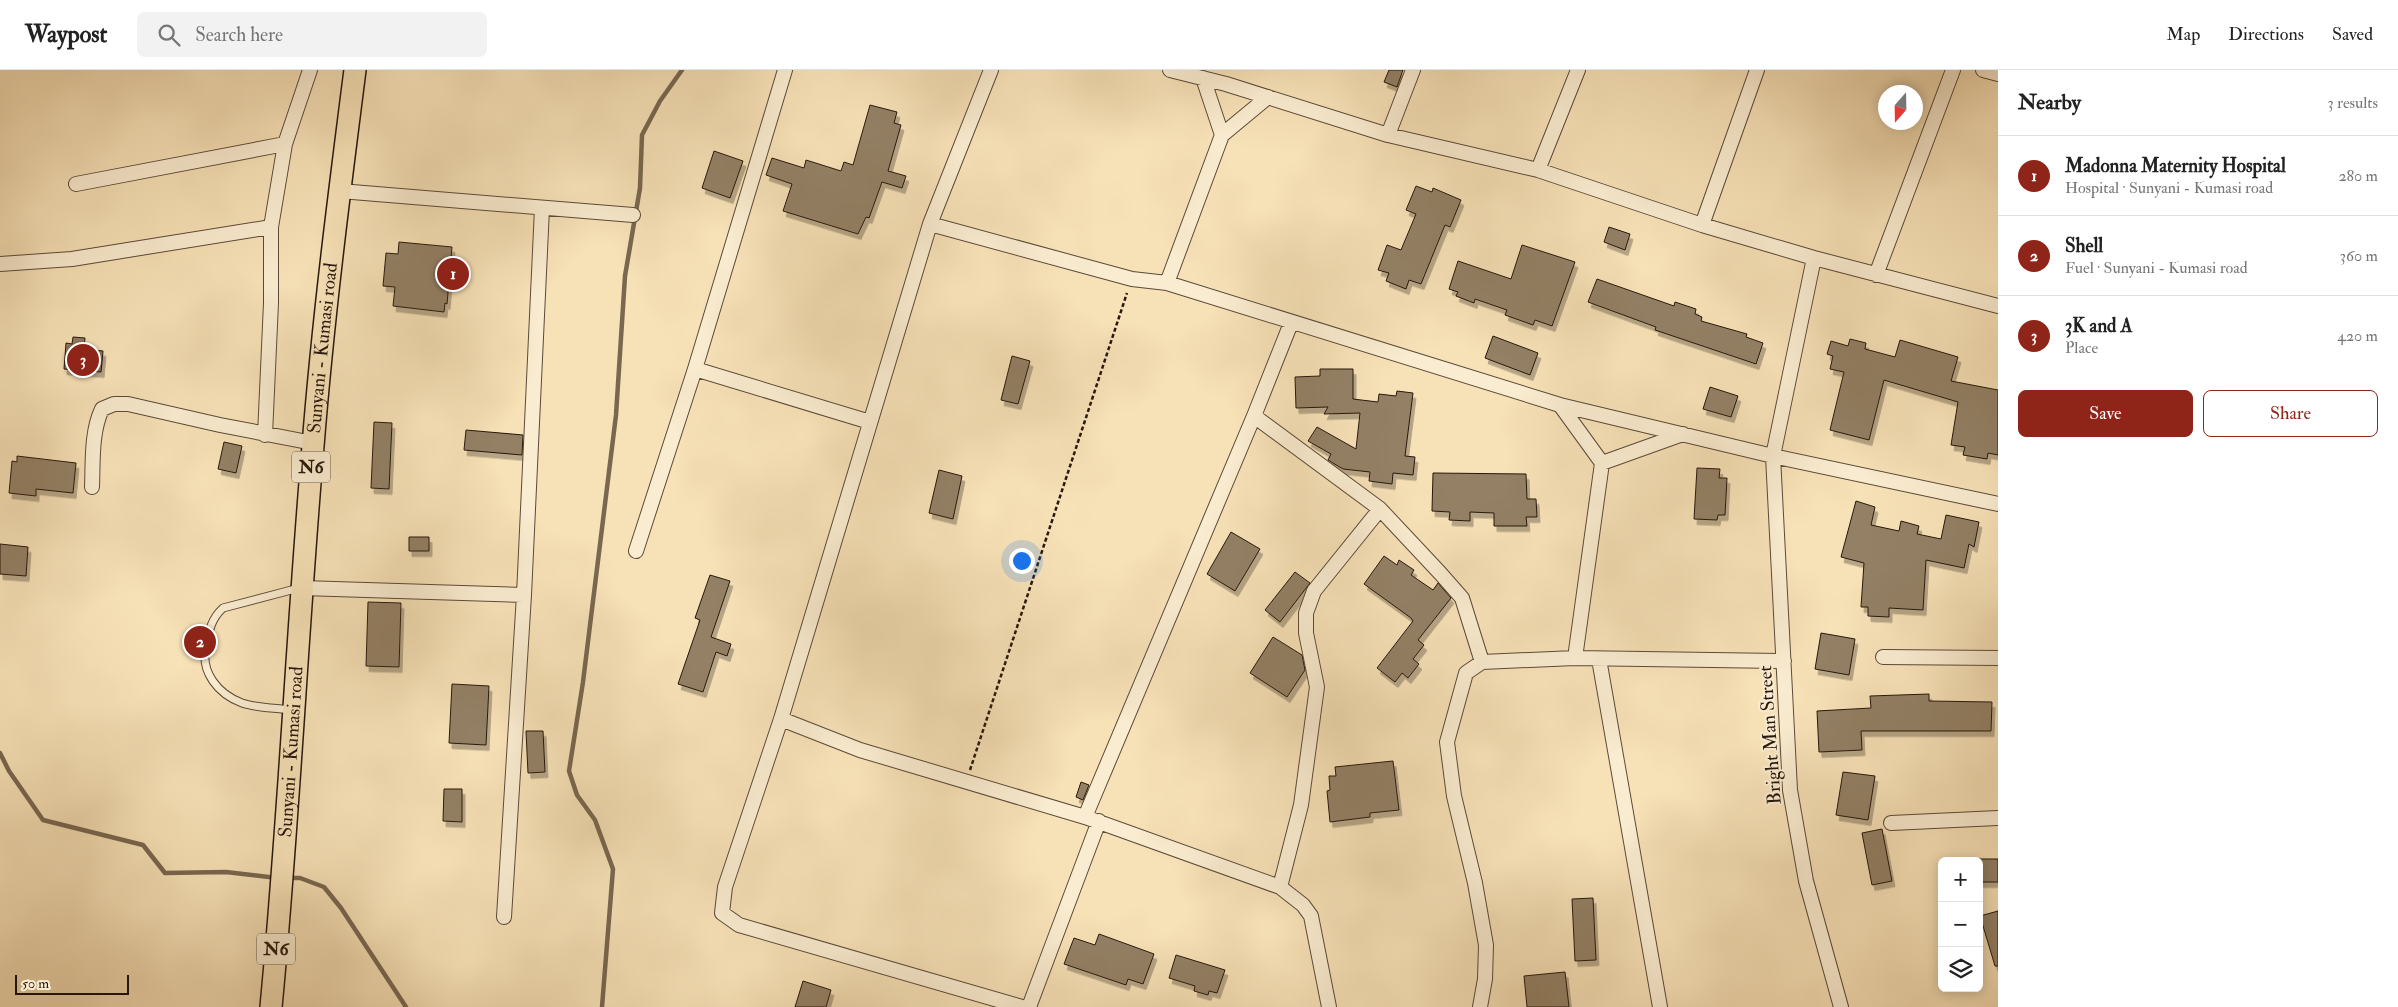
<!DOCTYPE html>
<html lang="en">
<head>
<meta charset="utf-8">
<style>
	:root { --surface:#fff; --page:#f2f2f2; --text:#222; --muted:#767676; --line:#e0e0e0; --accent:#8f2418 }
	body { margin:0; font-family:"IM FELL Double Pica",serif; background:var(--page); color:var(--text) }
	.controls { position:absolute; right:15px; bottom:15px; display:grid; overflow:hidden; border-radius:8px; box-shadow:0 2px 12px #0003 }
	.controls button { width:45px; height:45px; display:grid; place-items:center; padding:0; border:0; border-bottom:1px solid var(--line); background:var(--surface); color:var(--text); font:25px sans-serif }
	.compass { position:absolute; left:1878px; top:15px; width:45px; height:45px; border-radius:50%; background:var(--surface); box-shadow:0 2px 12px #0003; rotate:200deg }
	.scale { position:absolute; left:15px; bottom:12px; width:114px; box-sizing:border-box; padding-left:5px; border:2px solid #27170d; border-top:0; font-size:14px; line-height:18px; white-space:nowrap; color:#27170d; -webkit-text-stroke:4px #faecd0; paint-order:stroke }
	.you { position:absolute; left:1021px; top:490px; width:18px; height:18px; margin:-12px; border:4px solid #fff; border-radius:50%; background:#1a73e8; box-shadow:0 0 0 8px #1a73e833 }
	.badge { display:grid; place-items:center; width:32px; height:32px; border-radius:50%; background:var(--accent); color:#fff; font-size:16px; font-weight:700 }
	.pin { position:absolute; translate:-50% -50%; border:2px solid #fff; box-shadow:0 1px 5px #0006 }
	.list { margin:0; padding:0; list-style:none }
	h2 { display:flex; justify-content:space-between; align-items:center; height:65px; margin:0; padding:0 20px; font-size:21px }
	h2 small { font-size:16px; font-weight:400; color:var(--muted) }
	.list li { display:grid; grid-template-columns:32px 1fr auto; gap:15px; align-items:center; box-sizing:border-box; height:80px; padding:0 20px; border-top:1px solid var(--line) }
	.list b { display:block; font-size:19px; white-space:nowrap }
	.list p { margin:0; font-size:16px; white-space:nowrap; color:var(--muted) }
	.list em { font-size:16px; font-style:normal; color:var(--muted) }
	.actions { display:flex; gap:10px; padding:15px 20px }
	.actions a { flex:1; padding:11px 0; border:1px solid var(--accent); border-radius:8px; text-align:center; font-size:18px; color:var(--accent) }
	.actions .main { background:var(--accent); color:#fff }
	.icon { flex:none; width:28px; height:28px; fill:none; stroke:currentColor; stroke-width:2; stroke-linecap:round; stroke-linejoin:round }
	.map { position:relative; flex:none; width:1998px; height:937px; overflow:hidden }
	header { display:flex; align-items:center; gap:30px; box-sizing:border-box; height:70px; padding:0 25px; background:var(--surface); border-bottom:1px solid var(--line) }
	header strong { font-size:24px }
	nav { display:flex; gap:28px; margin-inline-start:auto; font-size:18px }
	.search { width:350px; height:45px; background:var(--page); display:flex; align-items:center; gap:12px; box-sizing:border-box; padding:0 18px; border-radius:8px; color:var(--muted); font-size:19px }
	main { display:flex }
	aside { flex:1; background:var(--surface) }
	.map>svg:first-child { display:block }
</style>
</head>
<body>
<header>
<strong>Waypost</strong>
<div class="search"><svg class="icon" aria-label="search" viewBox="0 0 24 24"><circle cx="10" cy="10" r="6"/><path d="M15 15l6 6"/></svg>Search here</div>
<nav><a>Map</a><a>Directions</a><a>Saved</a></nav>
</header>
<main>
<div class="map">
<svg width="1998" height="937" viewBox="0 0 1998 937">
	<defs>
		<filter id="shadow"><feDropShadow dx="3" dy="5.5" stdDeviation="0" flood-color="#0004"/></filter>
	</defs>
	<rect width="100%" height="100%" fill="#f7e1b7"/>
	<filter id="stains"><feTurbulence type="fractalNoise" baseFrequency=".004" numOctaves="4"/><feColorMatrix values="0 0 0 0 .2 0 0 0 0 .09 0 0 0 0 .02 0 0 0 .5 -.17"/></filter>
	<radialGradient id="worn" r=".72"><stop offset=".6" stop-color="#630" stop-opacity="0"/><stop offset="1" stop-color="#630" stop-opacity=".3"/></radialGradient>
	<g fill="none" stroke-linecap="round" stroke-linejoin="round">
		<!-- stream -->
		<path stroke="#796750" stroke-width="4.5" d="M0,683L9,701L43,750L143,775L165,803L226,802L277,808
			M287,808H300L324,817L341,838L406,937
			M602,937L613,799L595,750L577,725L569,701L583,612L616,345L625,206L640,118L642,65L660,31L682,0"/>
	</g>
	<!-- building -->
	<path fill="#938065" stroke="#27170d" filter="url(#shadow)" d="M1389,0H1403L1397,17L1384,12Z
		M870,35L897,42L894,53L901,55L888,101L906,106L902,118L882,112L869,148L866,147L858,164L783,141L792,114L766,105L772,88L804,98L806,90L841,101L844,92L853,95Z
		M714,81L743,91L730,128L702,118Z
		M1416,116L1432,122L1433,118L1461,130L1450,157L1445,155L1421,214L1409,210L1406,219L1386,211L1389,203L1378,200L1387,175L1401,180L1416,144L1406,140Z
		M1609,157L1630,164L1625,180L1604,172Z
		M399,172L452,177L447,234L445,233L444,242L393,236L395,217L383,216L386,183L398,184Z
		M1522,175L1575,192L1552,256L1535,250L1533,255L1505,245L1507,240L1475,229L1474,233L1456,226L1458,222L1449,219L1458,191L1511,209Z
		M1597,209L1674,236L1675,232L1696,239L1695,244L1702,247L1701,251L1747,264L1746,267L1763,273L1756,294L1655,260L1656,257L1588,232Z
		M1493,266L1538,283L1530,305L1485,288Z
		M73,267L85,268L84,279L103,281L101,302L64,299L66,273L72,274Z
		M1850,269L1866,273L1865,279L1895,287L1900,270L1958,287L1951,311L1998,320V385L1988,383L1987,389L1963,385L1965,377L1951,375L1958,332L1884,310L1869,370L1830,360L1844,302L1830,299L1833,286L1827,284L1831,271L1848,276Z
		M1012,286L1030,291L1018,334L1001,330Z
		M1320,299H1353V329L1378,332L1379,324L1396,326L1397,321L1413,323L1405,386L1415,387L1413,405L1393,403L1392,414L1369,411L1370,402L1343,399L1328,390L1331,384L1308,371L1317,357L1356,379L1360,343L1324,344L1328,337L1296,338L1295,307L1320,306Z
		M1710,317L1738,326L1731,347L1703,339Z
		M374,352L392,353L389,419L371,418Z
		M466,360L523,365L522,385L464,380Z
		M224,372L242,376L236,403L218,399Z
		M17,386L76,393L73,423L36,419V426L9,423L12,391L17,392Z
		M1697,398L1720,399L1719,408H1727L1725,445H1718L1717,450L1694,449Z
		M939,400L962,406L953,449L929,443Z
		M1433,403L1526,404L1527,429H1536L1537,447H1526L1527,456H1494V443L1470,442V451L1449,450L1450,442L1432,441Z
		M1856,431L1875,437L1871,455L1899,461L1901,451L1919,456L1917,464L1941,469L1946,445L1979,452L1974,477L1969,474L1964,498L1926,490L1923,540L1889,538V547L1868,546V537H1861L1864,493L1841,487Z
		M1231,462L1260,479L1235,521L1207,504Z
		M409,467H429V481H409Z
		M0,474L28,477L26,506L0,504Z
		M1384,486L1397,495L1399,490L1414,500L1411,505L1433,520L1438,513L1451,528L1418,570L1424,575L1413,589L1419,594L1408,608L1402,603L1395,612L1377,598L1413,551L1411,548L1364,514Z
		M1295,502L1310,513L1280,552L1265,540Z
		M710,505L730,511L711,567L731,574L727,586L716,582L703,622L678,614L700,550L695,548Z
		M368,532L401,533L399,597L366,596Z
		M1821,563L1855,569L1849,605L1815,599Z
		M1273,567L1302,585L1305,600L1287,627L1250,603Z
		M452,614L489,616L486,675L449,673Z
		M1929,624V631L1992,632L1991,661H1861L1862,680L1819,682L1817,641L1871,638L1870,626Z
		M526,661H543L545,702L528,703Z
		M1393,691L1399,740L1370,743V747L1330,752L1327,721L1330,720L1329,706H1336L1335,697Z
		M1843,702L1875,706L1868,750L1836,745Z
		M1081,712L1089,715L1083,730L1076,727Z
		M444,719H462V752L443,751Z
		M1882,759L1892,811L1872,815L1862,763Z
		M1979,789H1998V812H1979Z
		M1593,828L1596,890L1575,891L1572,829Z
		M1998,841V896H1995L1980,846Z
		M1099,864L1154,884L1143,914L1128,909L1126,915L1064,894L1074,868L1095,875Z
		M1176,885L1225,900L1217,923L1209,921L1208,925L1194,921L1195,916L1169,908Z
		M1565,902L1569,937H1527L1524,906Z
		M803,911L831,920L826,937H795Z"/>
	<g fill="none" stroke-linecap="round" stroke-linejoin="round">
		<!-- service casing -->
		<g stroke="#5b4a38" stroke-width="9">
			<path id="service" d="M292,640C276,638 256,638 242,633C218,624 200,602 206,576C209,561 211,549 223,538L299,518"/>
		</g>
		<!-- minor casing -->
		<g stroke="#5b4a38" stroke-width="16">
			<path id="minor" d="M991,0L930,154L781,649L725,817L722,843L739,855L1022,937
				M1170,0L1226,14L1388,65L1538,100L1702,155L1814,188L1998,236
				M1983,0L1998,4
				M1203,8L1222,65
				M1388,65L1413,0
				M1538,100L1578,0
				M76,114L285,74
				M340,121L633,145
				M930,154L1132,209L1167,213L1560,335L1773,386L1998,434
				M1702,155L1757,0
				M1814,188L1773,386L1790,720L1806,811L1841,937
				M0,194L72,189L271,157
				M1876,205L1953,0
				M1167,213L1222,65L1268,27
				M695,299L870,352
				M1560,335L1602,393L1575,588
				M1254,346L1380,439L1440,503L1462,528L1482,592
				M265,365L271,233V157L285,74L310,0
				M1602,393L1683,364
				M92,417C93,393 91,362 102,339L114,334H128L220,355L313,373
				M636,481L695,299L785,0
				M302,518L524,525
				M1883,587L1998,588
				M1599,589L1660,937
				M781,649L860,680L1085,747L1280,817L1303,835L1311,846L1329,937
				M1085,747L1254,346L1291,253
				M1891,753L1998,748
				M1280,817L1301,735L1317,617L1306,563V543L1314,521L1380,439
				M504,847L524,525L542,138
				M1029,937L1099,751
				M1480,937L1485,909L1486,875L1475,813L1454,726L1447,672L1466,603L1482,592L1575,588L1784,591"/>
		</g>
		<!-- primary casing -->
		<g stroke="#27170d" stroke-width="24">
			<g id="primary">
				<path id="s1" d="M271,937C289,750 297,563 313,376C323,250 339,125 355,0"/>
			</g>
		</g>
		<!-- path -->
		<path stroke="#27170d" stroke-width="2.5" stroke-dasharray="4 2.5" stroke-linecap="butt" d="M970,700L1127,223"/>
		<!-- service -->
		<use href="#service" stroke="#faecd0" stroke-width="7"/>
		<!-- minor -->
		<use href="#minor" stroke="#faecd0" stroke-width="14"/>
		<!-- primary -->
		<use href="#primary" stroke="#f7e1b7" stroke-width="21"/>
	</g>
	<g text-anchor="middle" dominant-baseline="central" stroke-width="4" stroke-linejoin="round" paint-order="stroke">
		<!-- shield labels -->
		<g fill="#faecd0" stroke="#665748" stroke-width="1">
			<rect x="292" y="381.5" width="38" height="31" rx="4"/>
			<rect x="257" y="863.5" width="38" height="31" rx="4"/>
		</g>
		<g font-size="18" font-weight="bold" fill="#27170d">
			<text x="311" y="397">N6</text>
			<text x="276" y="879">N6</text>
		</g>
		<!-- street labels -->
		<g font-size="19" fill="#27170d" stroke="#faecd0">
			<text stroke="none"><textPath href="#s1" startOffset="661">Sunyani - Kumasi road</textPath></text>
			<text transform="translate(1770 665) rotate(-94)">Bright Man Street</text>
			<text stroke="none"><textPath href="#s1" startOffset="256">Sunyani - Kumasi road</textPath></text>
		</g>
	</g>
	<rect width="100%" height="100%" filter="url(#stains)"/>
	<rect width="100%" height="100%" fill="url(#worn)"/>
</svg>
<div class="controls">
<button>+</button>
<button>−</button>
<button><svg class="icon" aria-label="layers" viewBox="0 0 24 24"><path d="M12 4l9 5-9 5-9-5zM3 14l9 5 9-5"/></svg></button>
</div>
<svg class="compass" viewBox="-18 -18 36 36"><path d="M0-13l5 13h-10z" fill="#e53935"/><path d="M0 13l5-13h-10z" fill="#767676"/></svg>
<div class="scale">50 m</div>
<div class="you"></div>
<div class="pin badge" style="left:453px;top:204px">1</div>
<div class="pin badge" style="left:200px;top:572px">2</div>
<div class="pin badge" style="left:83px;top:290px">3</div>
</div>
<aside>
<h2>Nearby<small>3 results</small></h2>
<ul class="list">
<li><span class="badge">1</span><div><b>Madonna Maternity Hospital</b><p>Hospital · Sunyani - Kumasi road</p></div><em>280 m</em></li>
<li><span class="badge">2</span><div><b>Shell</b><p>Fuel · Sunyani - Kumasi road</p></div><em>360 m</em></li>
<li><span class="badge">3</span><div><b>3K and A</b><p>Place</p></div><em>420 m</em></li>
</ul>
<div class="actions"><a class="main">Save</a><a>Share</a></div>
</aside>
</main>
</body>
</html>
